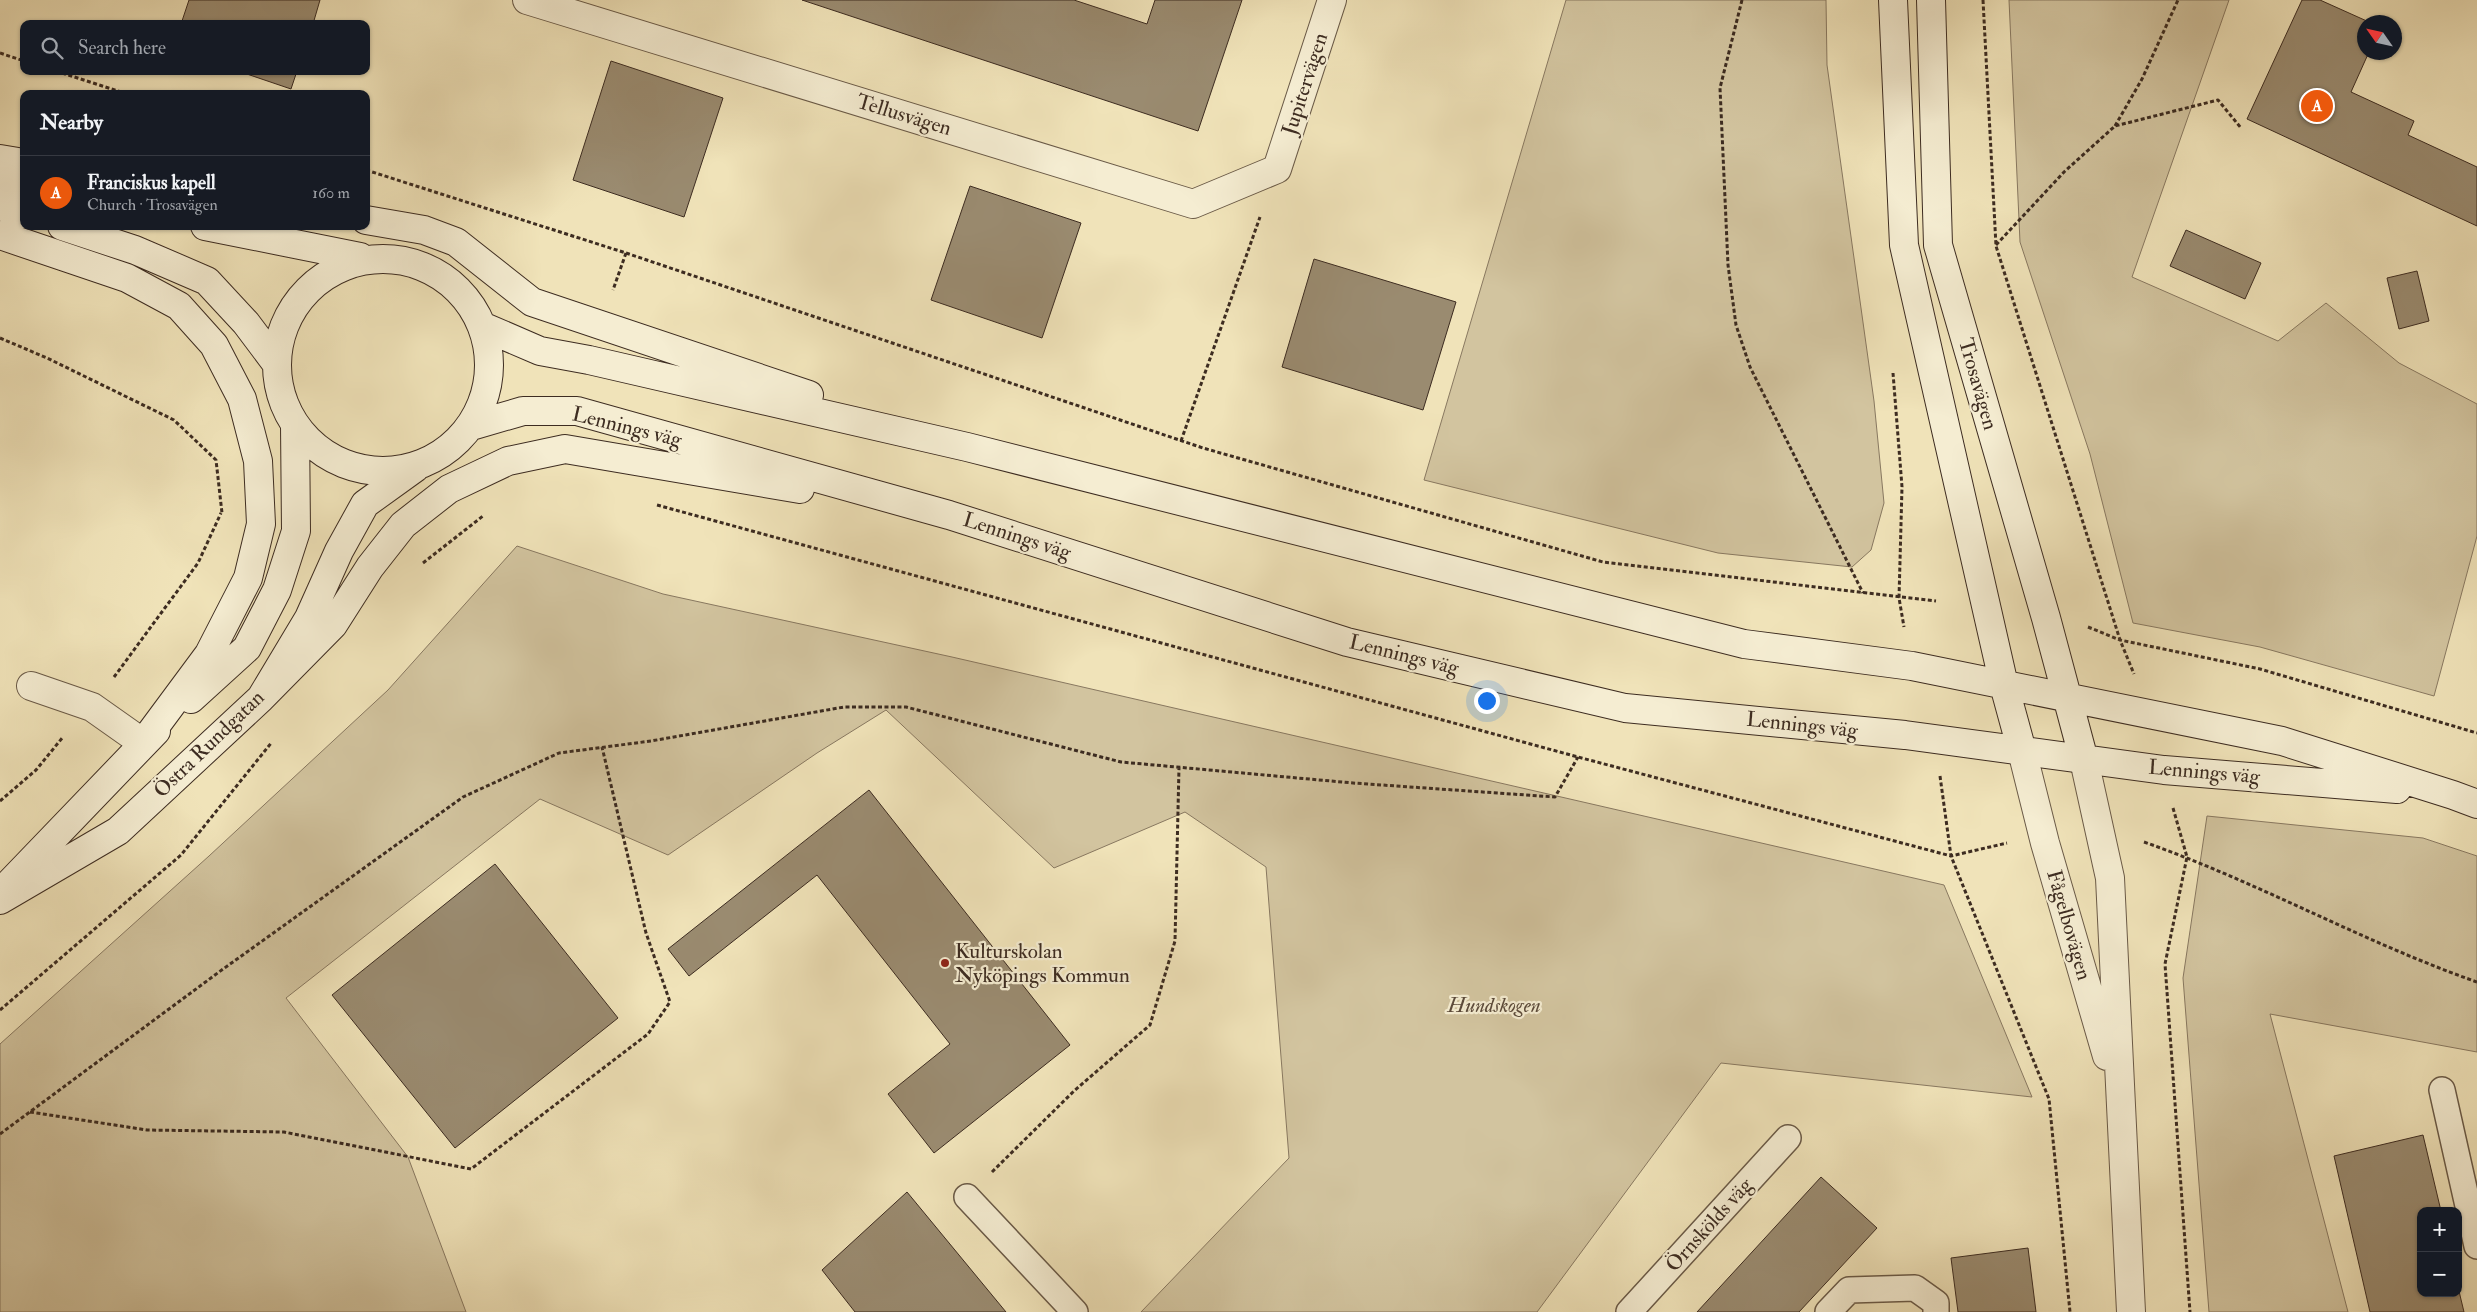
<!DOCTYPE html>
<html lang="en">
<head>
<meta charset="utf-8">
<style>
	:root { --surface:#171b24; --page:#242831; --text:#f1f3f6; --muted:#9ea1a6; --line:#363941; --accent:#ea580c }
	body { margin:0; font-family:"IM FELL Double Pica",serif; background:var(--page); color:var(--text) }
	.controls { position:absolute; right:15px; bottom:15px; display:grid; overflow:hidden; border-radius:10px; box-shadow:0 1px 4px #0004 }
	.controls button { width:45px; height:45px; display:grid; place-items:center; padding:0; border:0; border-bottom:1px solid var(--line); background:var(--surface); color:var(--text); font:25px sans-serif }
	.compass { position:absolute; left:2357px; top:15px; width:45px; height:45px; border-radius:50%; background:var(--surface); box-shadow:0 1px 4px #0004; rotate:304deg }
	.you { position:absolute; left:1486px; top:700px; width:18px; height:18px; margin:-12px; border:4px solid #fff; border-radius:50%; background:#1a73e8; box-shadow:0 0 0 8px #1a73e833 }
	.badge { display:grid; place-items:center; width:32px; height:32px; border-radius:50%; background:var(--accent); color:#fff; font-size:16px; font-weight:700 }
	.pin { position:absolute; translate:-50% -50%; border:2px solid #fff; box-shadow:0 1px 5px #0006 }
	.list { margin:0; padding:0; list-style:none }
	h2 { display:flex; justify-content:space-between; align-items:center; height:65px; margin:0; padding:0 20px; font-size:21px }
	h2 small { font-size:16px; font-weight:400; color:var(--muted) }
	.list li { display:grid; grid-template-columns:32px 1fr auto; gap:15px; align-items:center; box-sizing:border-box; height:75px; padding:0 20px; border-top:1px solid var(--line) }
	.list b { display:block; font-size:19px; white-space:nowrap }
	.list p { margin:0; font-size:16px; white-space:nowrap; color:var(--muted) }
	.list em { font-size:16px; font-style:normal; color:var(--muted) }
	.icon { flex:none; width:28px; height:28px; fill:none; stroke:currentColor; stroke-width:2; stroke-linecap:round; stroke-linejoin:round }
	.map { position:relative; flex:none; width:2477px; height:1312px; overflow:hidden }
	.search { position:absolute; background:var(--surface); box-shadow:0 1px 4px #0004; left:20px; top:20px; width:350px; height:55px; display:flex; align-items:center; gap:12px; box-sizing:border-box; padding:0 18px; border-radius:10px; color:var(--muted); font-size:19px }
	.panel { position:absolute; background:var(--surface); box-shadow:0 1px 4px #0004; left:20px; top:90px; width:350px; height:140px; border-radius:10px }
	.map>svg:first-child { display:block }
</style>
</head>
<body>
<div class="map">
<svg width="2477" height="1312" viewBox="0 0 2477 1312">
	<rect width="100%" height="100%" fill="#f0e3b9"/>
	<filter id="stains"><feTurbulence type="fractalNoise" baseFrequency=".004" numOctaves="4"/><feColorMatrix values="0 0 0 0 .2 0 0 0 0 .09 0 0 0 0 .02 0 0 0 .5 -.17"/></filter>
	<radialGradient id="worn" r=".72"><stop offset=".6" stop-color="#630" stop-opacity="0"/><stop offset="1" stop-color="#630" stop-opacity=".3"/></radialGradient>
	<!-- green -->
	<path fill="#d2c49f" stroke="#887860" d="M1566,0H1826L1827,65L1874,401L1884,503L1871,550L1852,567L1718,553L1424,480Z
		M2009,0H2229L2132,277L2278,341L2326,303L2399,363L2477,404V536L2434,696L2260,647L2133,623L2090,454L2020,242Z
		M517,546L663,594L952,657L1944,885L2032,1097L1721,1063L1537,1312H1141L1289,1158L1266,867L1185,812L1054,868L886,710L817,753L668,855L540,799L286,998L408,1157L466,1312H0V1044L209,856L388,690Z
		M2207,816L2423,838L2477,856V1052L2270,1014L2348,1312H2209L2183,978Z"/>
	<!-- building -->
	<path fill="#9a8b70" stroke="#3d2c21" d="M189,0H320L313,24H181Z
		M802,0H1074L1147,24L1155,0H1242L1198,131Z
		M2302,0H2320L2369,22H2364V52H2369L2351,92L2414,121L2408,135L2477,167V226L2247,119Z
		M611,61L723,98L684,217L573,180Z
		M238,71H297L291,89Z
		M970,186L1081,223L1042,338L931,300Z
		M2186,230L2261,263L2245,299L2170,266Z
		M1314,259L1456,302L1423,410L1282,367Z
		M2417,271L2429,321L2399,329L2387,278Z
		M869,790L1070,1045L934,1153L888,1094L950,1044L817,875L689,976L668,949Z
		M495,864L618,1018L455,1148L332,995Z
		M2423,1135L2441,1211H2421V1293H2458V1287L2464,1312H2370L2334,1156Z
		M1821,1177L1877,1228L1799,1312H1697Z
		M907,1192L1006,1312H855L822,1270Z
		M2028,1248L2036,1312H1958L1951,1258Z"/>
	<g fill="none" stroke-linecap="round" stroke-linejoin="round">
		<!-- service casing -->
		<g stroke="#6a5a47" stroke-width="28">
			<path id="service" d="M2442,1090L2477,1246
				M967,1197L1075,1312
				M1629,1312L1788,1138
				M1828,1312L1849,1290L1915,1288L1936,1303V1312"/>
		</g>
		<!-- minor casing -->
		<g stroke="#6a5a47" stroke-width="30">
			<path id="minor" d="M527,0L1193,204L1277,169L1332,0
				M31,686L92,707L143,743"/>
		</g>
		<!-- tertiary casing -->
		<g stroke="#6a5a47" stroke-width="30">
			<path id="tertiary" d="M2022,751L2045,843L2107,1056
				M2084,760L2110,878L2131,1312"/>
		</g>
		<!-- secondary casing -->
		<g stroke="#3d2c21" stroke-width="30">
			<path id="secondary" d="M1893,0L1904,245L2004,685L2022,751
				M1931,0L1938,245L2046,618L2084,760
				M0,159L24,163
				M0,183L24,188
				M0,206L24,214
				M366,220L424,230L456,242L532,302L809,395
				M62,226L135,250L207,281L246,323L276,363
				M205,226L360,257
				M0,235L127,278L179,306L214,345L242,399L258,461L261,524L248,578L209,654L143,743
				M277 365a106 106 0 1 1 212 0a106 106 0 1 1-212 0Z
				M482,326L540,351L589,360L967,447L1744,644L1912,666L2282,741L2453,795L2477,804
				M471,426L523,411H577L949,515L1347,642L1625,708L1905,735L2164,770L2397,789
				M261,698L333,625L370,567L403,525L449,489L508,461L565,449L800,489
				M191,699L247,648L277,590L296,531L295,425
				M7,886L156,731
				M0,900L118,831L261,698L309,618L339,551L365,504L415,468"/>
		</g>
		<!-- path -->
		<path stroke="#3d2c21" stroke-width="3" stroke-dasharray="4 2.5" stroke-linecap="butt" d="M1742,0L1720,88L1728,265L1736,325L1750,367L1863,593
			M1983,0L1996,246L2120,640L2134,674
			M0,53L24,61
			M56,71L127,94
			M2115,126L2142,79L2178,0
			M366,170L626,253L613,290
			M1996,245L2064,172L2115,126L2218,100L2241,128
			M626,253L1203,448L1603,562L1936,601
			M0,338L47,358L174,420L216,460L222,513
			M1893,373L1902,487L1899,598L1904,627
			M1181,441L1260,217
			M657,505L1578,757L1951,856L2007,843
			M423,563L483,516
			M2088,627L2120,640L2260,669L2477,733
			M114,677L198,563L221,513
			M1940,776L1951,856L2049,1099L2070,1312
			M0,801L36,770L63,737
			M2173,808L2187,857L2165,964L2190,1312
			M2144,842C2258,882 2363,942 2477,982
			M0,1010L181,855L272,742
			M30,1112L147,1130L284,1132L471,1169L648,1034L670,1002L646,933L602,747
			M0,1134L219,972L463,797L559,753L651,741L844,707H906L1121,762L1353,783L1555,797L1578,757
			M992,1172L1074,1091L1150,1025L1175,941L1179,767"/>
		<!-- service -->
		<use href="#service" stroke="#f5edd2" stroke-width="25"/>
		<!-- minor -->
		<use href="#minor" stroke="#f5edd2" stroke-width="28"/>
		<!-- tertiary -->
		<use href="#tertiary" stroke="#f5edd2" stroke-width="28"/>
		<!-- secondary -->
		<use href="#secondary" stroke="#f5edd2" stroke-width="28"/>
	</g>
	<!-- markers -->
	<circle fill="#8f2418" stroke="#f5edd2" stroke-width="2" cx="945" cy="963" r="5"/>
	<g text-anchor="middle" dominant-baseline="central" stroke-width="4.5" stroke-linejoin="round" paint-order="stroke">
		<!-- street labels -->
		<g font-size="21" fill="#3d2c21" stroke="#f5edd2">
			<text transform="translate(1305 84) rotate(-72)">Jupitervägen</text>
			<text transform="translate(904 115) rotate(17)">Tellusvägen</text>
			<text transform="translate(1978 384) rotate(74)">Trosavägen</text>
			<text transform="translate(627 427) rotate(14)">Lennings väg</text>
			<text transform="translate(1017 536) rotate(18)">Lennings väg</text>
			<text transform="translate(1404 655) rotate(14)">Lennings väg</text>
			<text transform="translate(1802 725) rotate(6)">Lennings väg</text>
			<text transform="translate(209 744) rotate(-44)">Östra Rundgatan</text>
			<text transform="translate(2204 772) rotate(5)">Lennings väg</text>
			<text transform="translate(2069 925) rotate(74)">Fågelbovägen</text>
			<text transform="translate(1709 1225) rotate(-48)">Örnskölds väg</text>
		</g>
		<!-- poi labels -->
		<g font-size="21" fill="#3d2c21" stroke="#f5edd2" text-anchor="start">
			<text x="955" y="951">Kulturskolan<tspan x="955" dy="24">Nyköpings Kommun</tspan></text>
		</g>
		<!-- park labels -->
		<g font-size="21" font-style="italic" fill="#5b4a3a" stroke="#f5edd2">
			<text x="1494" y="1005">Hundskogen</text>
		</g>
	</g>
	<rect width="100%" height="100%" filter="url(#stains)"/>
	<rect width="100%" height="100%" fill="url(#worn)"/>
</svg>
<div class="controls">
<button>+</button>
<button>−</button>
</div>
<svg class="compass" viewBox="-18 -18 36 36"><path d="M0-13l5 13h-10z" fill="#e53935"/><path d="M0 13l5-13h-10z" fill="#9ea1a6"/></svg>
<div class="you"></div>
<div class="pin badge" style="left:2317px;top:106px">A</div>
<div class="search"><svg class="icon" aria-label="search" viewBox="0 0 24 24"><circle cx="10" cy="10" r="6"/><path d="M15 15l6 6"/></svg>Search here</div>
<section class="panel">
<h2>Nearby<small></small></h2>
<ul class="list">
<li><span class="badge">A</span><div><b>Franciskus kapell</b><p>Church · Trosavägen</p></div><em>160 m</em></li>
</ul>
</section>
</div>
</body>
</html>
